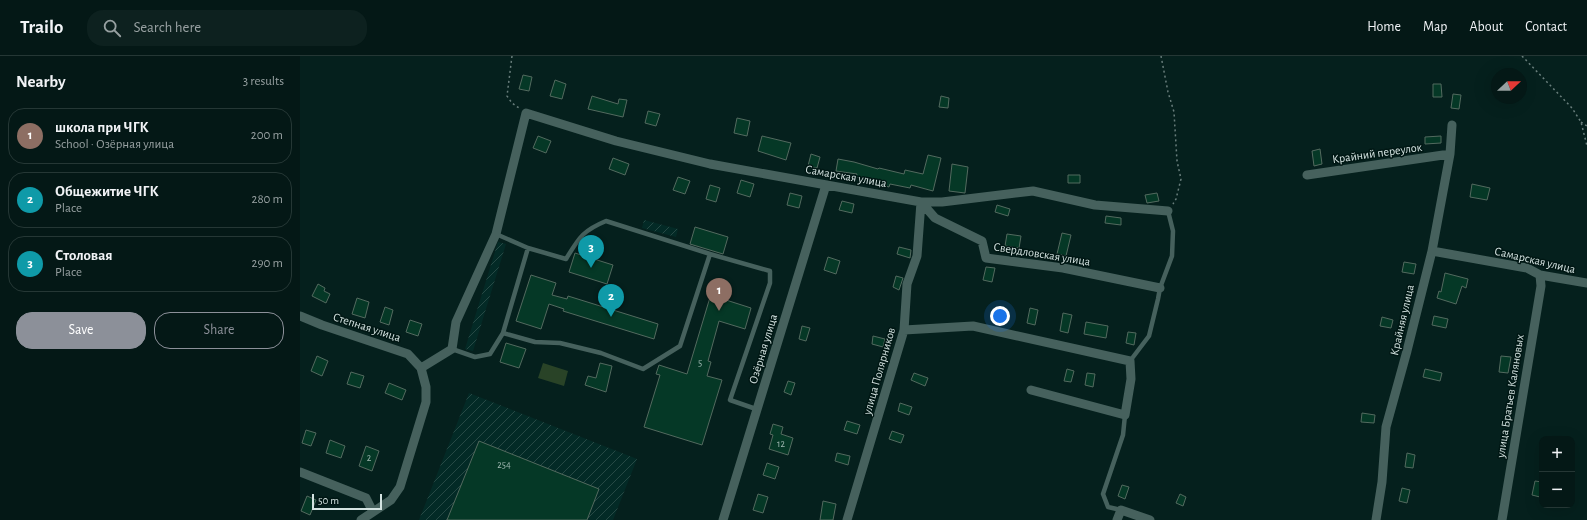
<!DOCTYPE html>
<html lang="en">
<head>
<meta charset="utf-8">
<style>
	:root { --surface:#041816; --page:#0d211f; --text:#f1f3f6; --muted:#97a0a1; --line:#253735; --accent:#8c9099 }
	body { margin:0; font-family:"Alegreya Sans",sans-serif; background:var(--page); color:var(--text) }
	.controls { position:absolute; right:12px; bottom:12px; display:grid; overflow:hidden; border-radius:8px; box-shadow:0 4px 16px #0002 }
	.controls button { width:36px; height:36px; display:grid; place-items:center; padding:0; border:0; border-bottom:1px solid var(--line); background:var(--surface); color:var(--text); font:20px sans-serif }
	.compass { position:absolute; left:1191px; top:12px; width:36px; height:36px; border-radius:50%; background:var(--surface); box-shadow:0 4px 16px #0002; rotate:68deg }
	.scale { position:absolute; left:12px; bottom:10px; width:70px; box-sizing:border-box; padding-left:4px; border:2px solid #d4e3e1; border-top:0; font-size:11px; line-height:14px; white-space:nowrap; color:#d4e3e1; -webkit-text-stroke:3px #001714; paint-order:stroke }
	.you { position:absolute; left:700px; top:260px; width:14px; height:14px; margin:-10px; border:3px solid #fff; border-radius:50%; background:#1a73e8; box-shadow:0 0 0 6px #1a73e833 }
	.badge { display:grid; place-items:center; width:26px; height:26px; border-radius:50%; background:var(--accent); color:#fff; font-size:13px; font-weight:700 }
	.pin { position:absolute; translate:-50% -33px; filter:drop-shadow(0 1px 2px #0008) }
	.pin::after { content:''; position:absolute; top:21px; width:14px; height:12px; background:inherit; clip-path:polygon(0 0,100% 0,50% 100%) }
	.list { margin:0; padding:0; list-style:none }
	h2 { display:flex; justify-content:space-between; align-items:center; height:52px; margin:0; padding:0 16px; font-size:17px }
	h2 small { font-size:13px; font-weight:400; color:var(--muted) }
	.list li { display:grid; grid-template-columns:26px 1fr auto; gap:12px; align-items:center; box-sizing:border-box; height:56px; margin:0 8px 8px; padding:0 8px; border:1px solid var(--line); border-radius:16px }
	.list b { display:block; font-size:15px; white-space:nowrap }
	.list p { margin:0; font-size:13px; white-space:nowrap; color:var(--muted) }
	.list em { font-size:13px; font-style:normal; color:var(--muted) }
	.actions { display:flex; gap:8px; padding:12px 16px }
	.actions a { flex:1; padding:9px 0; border:1px solid var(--accent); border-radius:16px; text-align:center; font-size:14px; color:var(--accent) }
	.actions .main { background:var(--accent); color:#fff }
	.icon { flex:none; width:22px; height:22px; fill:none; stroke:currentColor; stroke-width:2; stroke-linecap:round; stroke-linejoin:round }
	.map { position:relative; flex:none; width:1287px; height:464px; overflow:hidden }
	header { display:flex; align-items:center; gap:24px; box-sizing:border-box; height:56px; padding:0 20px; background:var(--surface); border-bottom:1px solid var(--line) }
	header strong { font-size:19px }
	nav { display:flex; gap:22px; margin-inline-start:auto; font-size:14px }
	.search { width:280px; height:36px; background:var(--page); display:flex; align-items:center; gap:10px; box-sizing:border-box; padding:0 14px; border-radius:16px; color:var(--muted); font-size:15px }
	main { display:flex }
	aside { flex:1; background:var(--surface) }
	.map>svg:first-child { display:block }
</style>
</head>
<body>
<header>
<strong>Trailo</strong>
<div class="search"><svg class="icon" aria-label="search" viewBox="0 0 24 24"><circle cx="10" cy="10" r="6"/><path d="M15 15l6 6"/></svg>Search here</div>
<nav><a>Home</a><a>Map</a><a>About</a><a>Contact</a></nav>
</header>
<main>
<aside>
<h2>Nearby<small>3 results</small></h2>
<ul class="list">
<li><span class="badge" style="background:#8d6e63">1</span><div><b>школа при ЧГК</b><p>School · Озёрная улица</p></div><em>200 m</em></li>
<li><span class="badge" style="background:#0f9aa8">2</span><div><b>Общежитие ЧГК</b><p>Place</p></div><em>280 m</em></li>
<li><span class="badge" style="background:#0f9aa8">3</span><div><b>Столовая</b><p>Place</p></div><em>290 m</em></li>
</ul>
<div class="actions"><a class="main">Save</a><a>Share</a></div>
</aside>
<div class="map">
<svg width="1287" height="464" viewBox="0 0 1287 464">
	<defs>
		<pattern id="industrial-furrows" width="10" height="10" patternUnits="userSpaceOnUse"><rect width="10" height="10" fill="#032a26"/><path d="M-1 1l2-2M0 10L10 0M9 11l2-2" fill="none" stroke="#274945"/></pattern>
	</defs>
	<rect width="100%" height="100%" fill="#05201d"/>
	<!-- industrial -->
	<path fill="url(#industrial-furrows)" d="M344,164L378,173L376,181L342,172Z
		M198,186L206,188L173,295L165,293Z
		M169,337L337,403L313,464H119Z"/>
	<!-- park -->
	<path fill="#294327" d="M243,307L268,315L264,330L238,322Z"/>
	<!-- building -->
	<path fill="#053826" stroke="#536a5f" d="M223,19L232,21L229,35L219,33Z
		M255,24L266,28L262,43L250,40Z
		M1133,28H1141L1142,41H1133Z
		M1153,38L1161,39L1159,53L1151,52Z
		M292,40L318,48L319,43L327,44L323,61L288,53Z
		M641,40L649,42L648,52L639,51Z
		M348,55L360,58L356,70L345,67Z
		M437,62L450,65L447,80L434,77Z
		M238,80L251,85L246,97L233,92Z
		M462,80L491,87L486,104L458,95Z
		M1141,80V87L1125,88V81Z
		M1020,93L1022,108L1014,110L1012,95Z
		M511,98L520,101L517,112L508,110Z
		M628,99L641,102L633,135L611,129L610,132L590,128L589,131L556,121L557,118L536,115L538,103L554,106L578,113L579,112L604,118L605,114L623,118Z
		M313,102L329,108L325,119L309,113Z
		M652,108L668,111L665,137L649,135Z
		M768,119H780V127H768Z
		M378,121L390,125L385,138L373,134Z
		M441,124L454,128L450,141L437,137Z
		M1172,128L1190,132L1187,144L1170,141Z
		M410,129L420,132L416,146L406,143Z
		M490,137L502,140L499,152L487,149Z
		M857,137L859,145L847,147L845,139Z
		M542,145L554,148L552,157L539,154Z
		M697,149L710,153L708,160L695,156Z
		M806,160L821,162V169L805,167Z
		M395,171L428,181L423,198L390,188Z
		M762,177L771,179L766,200L757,198Z
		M707,178L721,180L719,192L705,190Z
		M599,191L611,194L610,202L597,198Z
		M275,197L313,209L307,228L269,216Z
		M528,201L540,205L536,218L524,214Z
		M1104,206L1116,208L1114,218L1102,216Z
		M686,211L695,212L692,226L683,224Z
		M1145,217L1168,223L1166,232L1162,230L1156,248L1137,242L1139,235L1141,236Z
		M231,219L256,227L252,239L267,243L268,240L358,268L354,283L263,255L264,253L249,248L241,273L216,265Z
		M596,220L603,222L599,234L593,231Z
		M18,228L25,232L24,235L30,238L26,247L12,240Z
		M414,228L429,232L426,244L451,252L445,273L419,265L408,305L411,306L407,320L422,324L402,389L344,371L360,319L356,318L359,309L387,318Z
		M57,242L69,246L65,262L52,258Z
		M85,251L93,254L89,269L80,266Z
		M730,252L738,254L735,269L727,267Z
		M763,257L772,259L768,277L760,275Z
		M1134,260L1148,263L1146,272L1132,269Z
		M1082,261L1093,264L1091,272L1080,270Z
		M110,264L122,268L118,280L106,276Z
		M786,266L808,270L806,282L784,278Z
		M502,270L510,272L506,285L499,283Z
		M828,276L836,277L834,289L826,287Z
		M573,280L585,283L583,291L572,288Z
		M206,287L226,293L219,312L200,306Z
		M17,300L28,305L22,320L11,315Z
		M1201,300L1211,301L1208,317L1199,316Z
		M300,307L312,310L306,336L285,329L288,320L296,322Z
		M767,313L774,315L771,326L764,325Z
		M1125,313L1142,317L1140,325L1123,321Z
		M51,316L64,320L60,332L47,328Z
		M614,317L628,322L625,330L611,324Z
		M787,317L795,318L793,331L785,329Z
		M488,325L495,327L491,339L484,336Z
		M89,327L106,334L102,344L85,337Z
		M600,347L612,351L609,359L598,355Z
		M1062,357L1075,359L1074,367L1061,366Z
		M547,365L560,369L557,378L544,374Z
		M473,368L483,371L481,378L493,382L488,399L469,393L473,379L470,378Z
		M6,374L16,377L11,390L2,387Z
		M592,375L604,379L601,387L589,383Z
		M30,384L45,390L41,402L26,397Z
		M179,385L299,433L287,464H147Z
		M66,390L79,395L72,415L59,410Z
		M537,397L550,400L548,409L535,405Z
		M1107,397L1115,399L1113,412L1105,411Z
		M467,407L479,411L475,423L463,419Z
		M1235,425L1242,426L1240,441L1232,439Z
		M822,429L829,431L825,443L818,440Z
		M1102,432L1110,434L1107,447L1099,445Z
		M458,438L468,441L463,457L453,454Z
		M880,438L886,441L883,450L876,447Z
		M7,440L16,444L10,459L1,455Z
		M523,445L536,448L533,464H520Z"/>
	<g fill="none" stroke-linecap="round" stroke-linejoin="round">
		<!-- path -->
		<path stroke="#697e7c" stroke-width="1.5" stroke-dasharray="2 3" stroke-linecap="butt" d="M212,0L207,40L212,47L219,52
			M861,0L868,36L874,56L877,105L881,123L876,143L873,148
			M1222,0L1272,52L1281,66L1287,90
			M1281,66L1287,70"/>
		<!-- service -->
		<path stroke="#46615d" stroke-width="4.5" d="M196,178L228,192L266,203C279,182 282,175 306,165L410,198L470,215V227L430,344L456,353
			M203,277L228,192
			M152,293L175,301L190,298L203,277L235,286L260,287L301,297L343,313L380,290L410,198
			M830,305L849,280L858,243L860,232L872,200L873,175L868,155
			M821,454L808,451L803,438L823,379L825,359"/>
		<!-- minor -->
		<path stroke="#46615d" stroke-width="9" d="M1007,119L1150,98
			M621,146L635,162L682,185L686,202L763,212L860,232
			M1132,195L1227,212L1240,219L1287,227
			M0,260L22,269L108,298L121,312
			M604,274L673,270L830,305L831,323L825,359L731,334
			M0,416L66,442L73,456
			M61,464L91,444L100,431L126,346V331L121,312L152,293L156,266L196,178L226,57L316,85L410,108L621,146H642L733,135L795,149L868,155
			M423,464L526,129
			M547,464L604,274L607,228L617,200L621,146
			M817,464L821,454L850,464
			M1076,464L1082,426L1086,371L1107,295L1132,195L1150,98L1152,69
			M1202,464L1241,230L1240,219"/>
	</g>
	<g text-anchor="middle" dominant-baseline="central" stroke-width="3" stroke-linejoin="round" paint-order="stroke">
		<!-- number labels -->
		<g font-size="10" fill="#a0b8b2">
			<text x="400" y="307">5</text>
			<text x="481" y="388">12</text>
			<text x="69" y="402">2</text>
			<text x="204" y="409">254</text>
		</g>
		<!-- street labels -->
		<g font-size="12" fill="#d4e3e1" stroke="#001714">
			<text transform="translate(1077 97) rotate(-8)">Крайний переулок</text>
			<text transform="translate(546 120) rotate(10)">Самарская улица</text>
			<text transform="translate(742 198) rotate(9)">Свердловская улица</text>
			<text transform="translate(1235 204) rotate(13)">Самарская улица</text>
			<text transform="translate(1102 264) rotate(-77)">Крайняя улица</text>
			<text transform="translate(67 271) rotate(18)">Степная улица</text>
			<text transform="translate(463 293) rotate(-73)">Озёрная улица</text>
			<text transform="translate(579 315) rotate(-74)">улица Полярников</text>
			<text transform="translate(1210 340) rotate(-81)">улица Братьев Каляновых</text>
		</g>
	</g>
</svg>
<div class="controls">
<button>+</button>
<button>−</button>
</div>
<svg class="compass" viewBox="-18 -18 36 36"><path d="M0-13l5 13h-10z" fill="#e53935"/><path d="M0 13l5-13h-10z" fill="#97a0a1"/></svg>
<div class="scale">50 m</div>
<div class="you"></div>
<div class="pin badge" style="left:419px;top:255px;background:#8d6e63">1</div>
<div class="pin badge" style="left:311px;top:261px;background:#0f9aa8">2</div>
<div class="pin badge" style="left:291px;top:212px;background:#0f9aa8">3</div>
</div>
</main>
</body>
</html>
